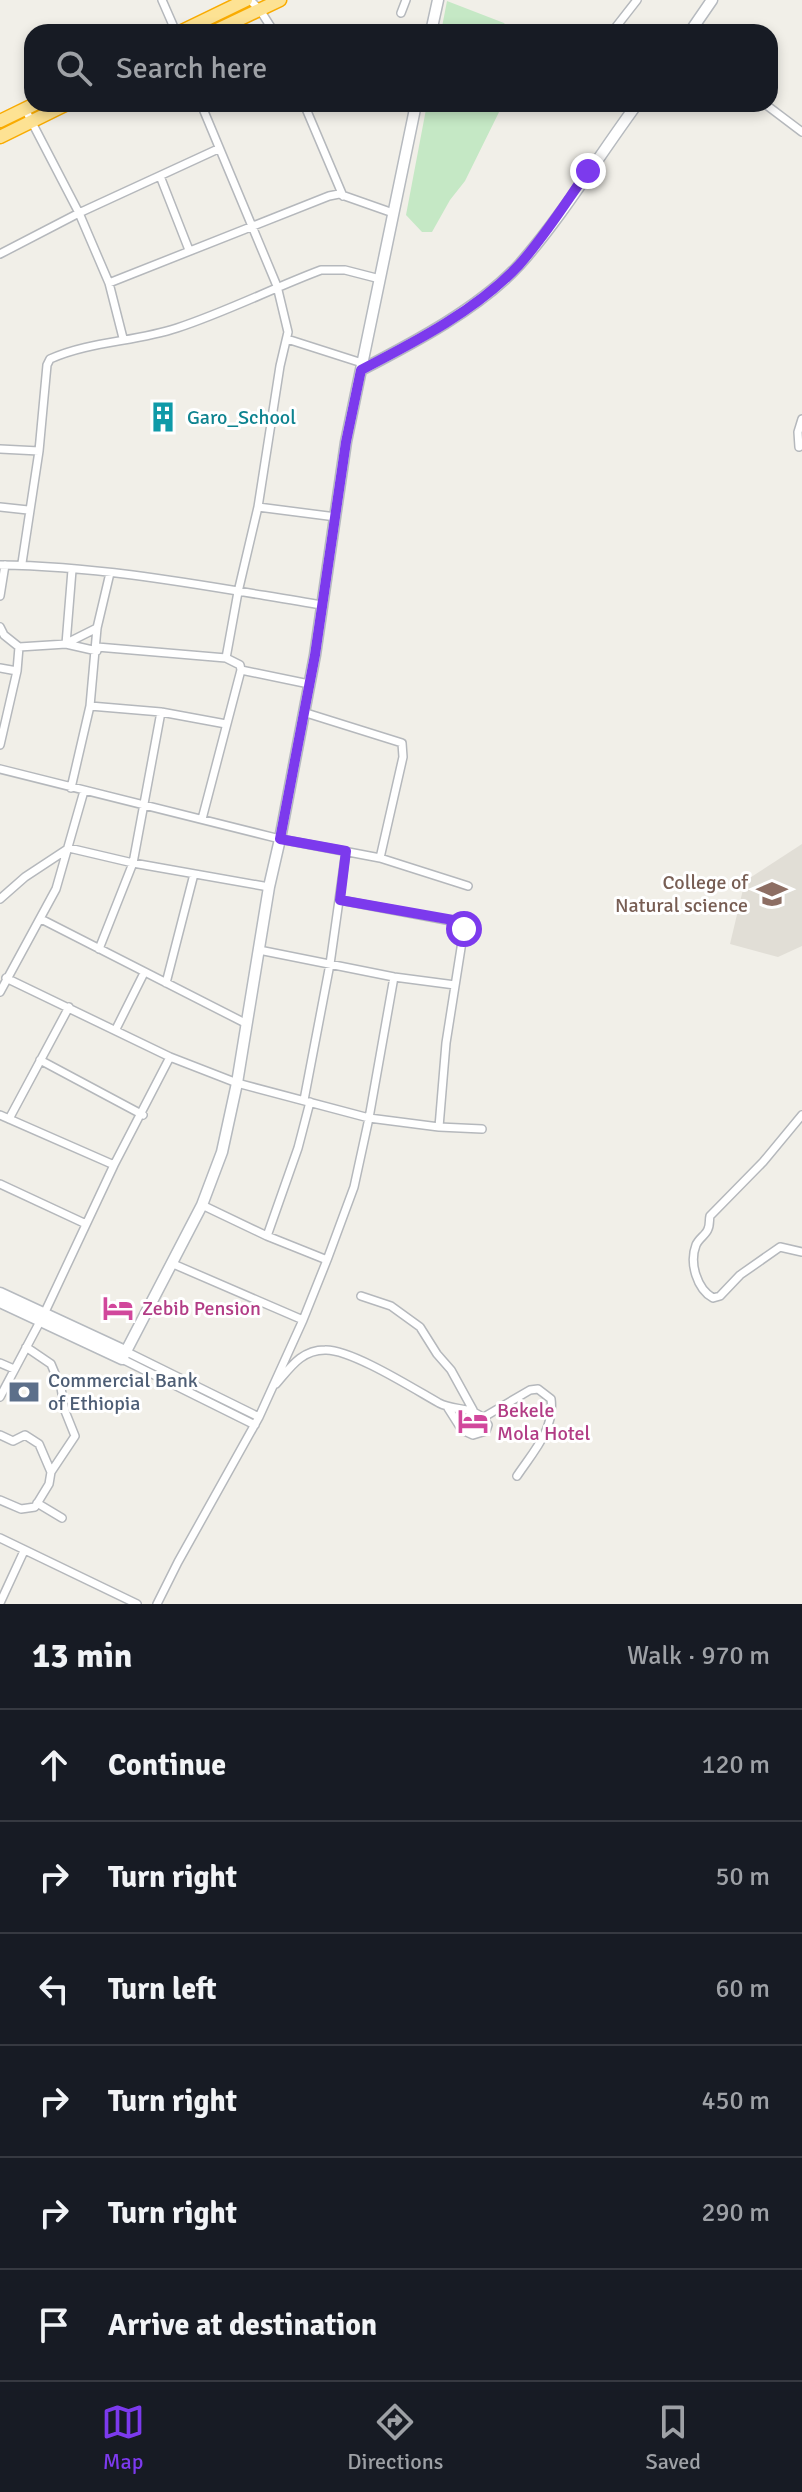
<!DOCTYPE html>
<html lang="en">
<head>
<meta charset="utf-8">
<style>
	:root { --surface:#171b24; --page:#242831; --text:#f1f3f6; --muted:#9ea1a6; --line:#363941; --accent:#7c3aed }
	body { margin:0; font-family:Signika,sans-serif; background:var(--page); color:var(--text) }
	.stop { position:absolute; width:24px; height:24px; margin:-18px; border:6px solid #7c3aed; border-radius:50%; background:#fff }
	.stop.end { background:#7c3aed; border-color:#fff; box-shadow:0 2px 8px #0008 }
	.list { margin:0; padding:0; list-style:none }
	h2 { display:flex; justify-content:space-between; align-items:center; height:104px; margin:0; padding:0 32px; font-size:34px }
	h2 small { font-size:26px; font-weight:400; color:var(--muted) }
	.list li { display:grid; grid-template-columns:52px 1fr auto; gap:24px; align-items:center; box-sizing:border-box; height:112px; padding:0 32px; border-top:2px solid var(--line) }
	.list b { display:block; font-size:30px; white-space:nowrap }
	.list em { font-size:26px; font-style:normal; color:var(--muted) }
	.icon { flex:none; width:44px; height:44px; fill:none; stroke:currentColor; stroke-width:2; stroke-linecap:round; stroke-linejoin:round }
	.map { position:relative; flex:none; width:802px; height:1604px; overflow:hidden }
	.search { position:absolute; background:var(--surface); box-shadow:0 4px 12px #0003; left:24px; right:24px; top:24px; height:88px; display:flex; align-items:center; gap:20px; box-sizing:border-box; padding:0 28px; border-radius:24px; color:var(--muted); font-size:30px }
	.sheet { height:776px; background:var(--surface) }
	nav { display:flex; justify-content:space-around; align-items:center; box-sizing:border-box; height:112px; border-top:2px solid var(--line); background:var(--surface); font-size:22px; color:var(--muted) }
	nav a { display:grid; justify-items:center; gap:4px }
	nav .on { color:var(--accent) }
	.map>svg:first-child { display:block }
</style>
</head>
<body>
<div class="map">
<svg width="802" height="1604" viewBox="0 0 802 1604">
	<rect width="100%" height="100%" fill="#f1efe8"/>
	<!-- education -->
	<path fill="#e1ded6" d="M802,844V946L778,957L730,944L745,881Z"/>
	<!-- green -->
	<path fill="#c5e8c5" d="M447,1L504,23L511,32H441Z
		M427,104H503L465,181L450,200L432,232H422L406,215Z"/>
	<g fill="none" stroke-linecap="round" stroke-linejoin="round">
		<!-- street casing -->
		<g stroke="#b5b8bc" stroke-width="10">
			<path id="street" d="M162,0L176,32
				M250,0L260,10L274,32
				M401,13L406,0
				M612,32L637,0
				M201,104L277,286L288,332L280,366L258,507
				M304,104L343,196
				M765,104L802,132
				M25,109L79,213L109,283L123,338
				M160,176L189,250
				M0,254L79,213L218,149
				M109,283L329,196L339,194L393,213
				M287,339L362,363
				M799,447L798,432L802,419
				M0,449L39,451
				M0,507L28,510
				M22,563L39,451L47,365L50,359C90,341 135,342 177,328C226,312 273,288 321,270H345L380,279
				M0,565C107,566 216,588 322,605
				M0,596L5,565
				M0,627L4,635L19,647L66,644L97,651
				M67,643L97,628
				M66,644L72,570
				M97,647L226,658
				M0,668L17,671
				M241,670L309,684
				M90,706L161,712L226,724
				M303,712L402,743L403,757L380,858
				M0,745L17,671L19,647
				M0,769L280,839L380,858L468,886
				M71,788L90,706L97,628L110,573
				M202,819L241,670L240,665L226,658L238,592L258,507L336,517
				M0,899L25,877L69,848L133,863L269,887
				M340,900L462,923L464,929L446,1043L439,1127
				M41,919L245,1023
				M99,949L133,863L161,712
				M259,950L394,977L455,985
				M6,978L170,1057L237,1083L369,1118L439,1127L482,1129
				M166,983L194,874
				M0,992L56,889L84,791
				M116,1029L144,973
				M40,1060L143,1115
				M304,1100L330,964L346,851
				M0,1115L114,1165
				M802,1115L763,1162L710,1216C709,1220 710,1225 708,1229C706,1235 699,1238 696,1245C689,1263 697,1289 713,1298L720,1296L740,1275L780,1247L802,1252
				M9,1119L69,1007
				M0,1184L86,1224
				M202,1205L267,1236L327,1260
				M267,1236L298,1148L310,1102
				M171,1263L303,1320
				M361,1296L391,1306L420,1327L437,1354L451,1370L473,1410
				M125,1351L259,1417
				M122,1359L255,1425
				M0,1363L14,1369
				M276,1384C290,1368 301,1350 325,1350C351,1349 414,1389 439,1403C456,1412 477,1405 488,1425L486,1431L473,1435L462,1430L448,1408
				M0,1397L44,1314L114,1165L170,1057
				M484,1417L530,1390L538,1389L551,1399C555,1429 533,1452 517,1476
				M0,1435L13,1441L25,1435L39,1444L51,1472
				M0,1500L21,1509L35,1507L49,1484L51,1472L75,1436L65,1411L61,1388L51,1364L26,1347
				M37,1503L62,1518
				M0,1538L137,1604
				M0,1603L24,1551
				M157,1604L178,1562L259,1417L303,1320L327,1260L354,1187L369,1118L394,977"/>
		</g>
		<!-- secondary casing -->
		<g stroke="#b6babf" stroke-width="13">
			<path id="secondary" d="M431,32L438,0
				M690,32L712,0
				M361,370C413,343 480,308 520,264C563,215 598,157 637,104
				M0,1293L125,1351
				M0,1302L122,1359L202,1205L222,1152L237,1083L269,887L280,839L315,655L346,442L416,104"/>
		</g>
		<!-- highway casing -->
		<g stroke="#f9ab00" stroke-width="15">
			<path id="highway" d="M180,32L246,0
				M213,32L280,0
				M0,121L35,104
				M0,137L67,104"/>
		</g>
		<!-- street -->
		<use href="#street" stroke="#fff" stroke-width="7"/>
		<!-- secondary -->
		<use href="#secondary" stroke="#fff" stroke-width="10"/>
		<!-- highway -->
		<use href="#highway" stroke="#fde293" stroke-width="12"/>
	</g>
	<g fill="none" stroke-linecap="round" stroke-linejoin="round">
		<!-- route -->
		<path stroke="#7c3aed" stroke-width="10" d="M464,929L462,923L453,920L340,900L346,851L280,839L315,655L346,442L361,370C415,342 477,310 519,265C545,236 566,202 588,171"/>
	</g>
	<!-- icons -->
	<defs>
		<g id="building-bare" transform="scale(2.4)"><path d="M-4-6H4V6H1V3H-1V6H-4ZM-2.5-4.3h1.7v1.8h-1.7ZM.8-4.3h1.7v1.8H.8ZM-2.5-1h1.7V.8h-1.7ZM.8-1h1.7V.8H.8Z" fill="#0f9aa8" stroke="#fff" stroke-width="2.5" paint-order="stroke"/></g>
		<g id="university-bare" transform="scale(2.4)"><path d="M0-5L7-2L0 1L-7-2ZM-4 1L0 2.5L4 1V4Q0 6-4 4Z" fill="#8d6e63" stroke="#fff" stroke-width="2.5" paint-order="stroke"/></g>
		<g id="hotel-bare" transform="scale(2.4)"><path d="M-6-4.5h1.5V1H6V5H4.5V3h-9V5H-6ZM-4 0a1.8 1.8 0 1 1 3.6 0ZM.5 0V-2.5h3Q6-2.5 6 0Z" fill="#d1479c" stroke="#fff" stroke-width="2.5" paint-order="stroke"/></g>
		<g id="bank-bare" transform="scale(2.4)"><path d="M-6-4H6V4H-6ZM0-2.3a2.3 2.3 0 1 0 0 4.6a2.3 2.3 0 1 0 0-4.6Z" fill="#5c6f8a" stroke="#fff" stroke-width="2.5" paint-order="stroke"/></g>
	</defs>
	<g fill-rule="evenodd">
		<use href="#building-bare" x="163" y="417"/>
		<use href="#university-bare" x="772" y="894"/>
		<use href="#hotel-bare" x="118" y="1308"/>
		<use href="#bank-bare" x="24" y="1392"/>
		<use href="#hotel-bare" x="473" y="1421"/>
	</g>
	<g text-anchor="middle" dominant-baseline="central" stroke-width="6" stroke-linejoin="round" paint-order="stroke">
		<!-- culture labels -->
		<g font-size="20" fill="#0d838f" stroke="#fff" text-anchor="start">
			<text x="187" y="417">Garo_School</text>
		</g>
		<!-- education labels -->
		<g font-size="20" fill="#785e54" stroke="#fff" text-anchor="end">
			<text x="748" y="882">College of<tspan x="748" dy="23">Natural science</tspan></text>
		</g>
		<!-- hotel labels -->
		<g font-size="20" fill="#b23c85" stroke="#fff" text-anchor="start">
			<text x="142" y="1308">Zebib Pension</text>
			<text x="497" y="1410">Bekele<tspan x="497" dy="23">Mola Hotel</tspan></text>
		</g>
		<!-- service labels -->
		<g font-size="20" fill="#4e5e75" stroke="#fff" text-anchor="start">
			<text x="48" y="1380">Commercial Bank<tspan x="48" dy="23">of Ethiopia</tspan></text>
		</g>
	</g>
</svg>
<div class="stop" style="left:464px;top:929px"></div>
<div class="stop end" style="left:588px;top:171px"></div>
<div class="search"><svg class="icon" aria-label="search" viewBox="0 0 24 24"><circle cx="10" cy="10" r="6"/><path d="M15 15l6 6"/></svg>Search here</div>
</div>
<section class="sheet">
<h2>13 min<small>Walk · 970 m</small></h2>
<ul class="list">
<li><svg class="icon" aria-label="ahead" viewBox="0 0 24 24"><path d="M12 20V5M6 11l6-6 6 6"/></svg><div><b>Continue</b></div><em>120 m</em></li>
<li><svg class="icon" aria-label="right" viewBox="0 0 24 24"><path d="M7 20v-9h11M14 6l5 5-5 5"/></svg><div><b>Turn right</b></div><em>50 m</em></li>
<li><svg class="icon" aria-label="left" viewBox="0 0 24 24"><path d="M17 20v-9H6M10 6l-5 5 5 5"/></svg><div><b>Turn left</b></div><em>60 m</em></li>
<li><svg class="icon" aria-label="right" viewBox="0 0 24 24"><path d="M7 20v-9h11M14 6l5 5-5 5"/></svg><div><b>Turn right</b></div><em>450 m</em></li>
<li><svg class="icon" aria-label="right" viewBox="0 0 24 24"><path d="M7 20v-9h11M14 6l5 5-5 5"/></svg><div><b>Turn right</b></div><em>290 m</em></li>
<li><svg class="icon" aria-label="arrive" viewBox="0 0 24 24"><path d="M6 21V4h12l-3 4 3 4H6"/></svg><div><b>Arrive at destination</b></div></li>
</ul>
</section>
<nav>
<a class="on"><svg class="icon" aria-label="map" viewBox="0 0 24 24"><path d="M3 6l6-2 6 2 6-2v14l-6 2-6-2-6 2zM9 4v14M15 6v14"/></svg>Map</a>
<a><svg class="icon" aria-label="directions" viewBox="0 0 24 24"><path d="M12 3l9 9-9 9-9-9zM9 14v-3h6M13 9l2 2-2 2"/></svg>Directions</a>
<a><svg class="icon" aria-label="saved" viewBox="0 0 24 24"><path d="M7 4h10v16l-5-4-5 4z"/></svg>Saved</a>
</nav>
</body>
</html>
